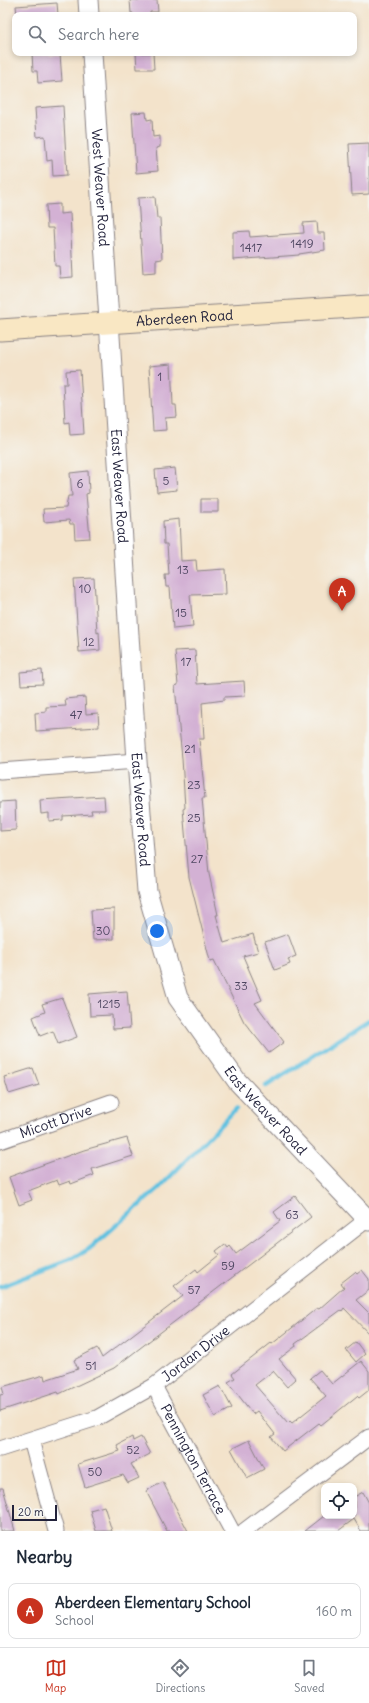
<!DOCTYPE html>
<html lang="en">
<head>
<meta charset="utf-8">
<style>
	:root { --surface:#fff; --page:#f2f2f3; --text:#1f2937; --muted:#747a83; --line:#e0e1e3; --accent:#c8321e }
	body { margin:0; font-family:Delius,sans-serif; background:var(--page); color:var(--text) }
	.controls { position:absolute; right:12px; bottom:12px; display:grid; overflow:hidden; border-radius:8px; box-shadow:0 2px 6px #0003 }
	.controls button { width:36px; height:36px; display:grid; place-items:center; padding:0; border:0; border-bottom:1px solid var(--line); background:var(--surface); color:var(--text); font:20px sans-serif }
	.scale { position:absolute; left:12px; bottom:10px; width:45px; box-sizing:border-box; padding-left:4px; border:2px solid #22223b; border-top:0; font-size:11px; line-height:14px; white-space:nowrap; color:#22223b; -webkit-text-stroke:3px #f6f6f2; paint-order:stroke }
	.you { position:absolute; left:157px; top:931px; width:14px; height:14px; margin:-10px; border:3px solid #fff; border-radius:50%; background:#1a73e8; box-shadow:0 0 0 6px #1a73e833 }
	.badge { display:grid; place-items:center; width:26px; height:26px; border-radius:50%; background:var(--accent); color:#fff; font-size:13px; font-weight:700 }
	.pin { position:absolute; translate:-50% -33px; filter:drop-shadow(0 1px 2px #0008) }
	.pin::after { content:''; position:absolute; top:21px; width:14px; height:12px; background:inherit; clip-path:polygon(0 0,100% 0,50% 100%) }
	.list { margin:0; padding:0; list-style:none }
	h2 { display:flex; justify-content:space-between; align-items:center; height:52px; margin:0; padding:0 16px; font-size:17px }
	h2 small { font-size:13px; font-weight:400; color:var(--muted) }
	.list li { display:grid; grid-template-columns:26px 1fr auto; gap:12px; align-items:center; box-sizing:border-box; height:56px; margin:0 8px 8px; padding:0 8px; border:1px solid var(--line); border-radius:8px }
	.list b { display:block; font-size:15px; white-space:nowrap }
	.list p { margin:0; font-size:13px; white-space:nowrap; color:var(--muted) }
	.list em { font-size:13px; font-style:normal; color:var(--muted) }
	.icon { flex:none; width:22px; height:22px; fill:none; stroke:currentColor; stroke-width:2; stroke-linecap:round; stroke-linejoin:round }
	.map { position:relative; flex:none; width:369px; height:1531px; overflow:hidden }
	.search { position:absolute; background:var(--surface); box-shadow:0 2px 6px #0003; left:12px; right:12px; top:12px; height:44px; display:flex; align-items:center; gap:10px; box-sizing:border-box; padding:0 14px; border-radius:8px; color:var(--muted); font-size:15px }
	.sheet { height:116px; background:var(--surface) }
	nav { display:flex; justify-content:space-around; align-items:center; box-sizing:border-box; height:56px; border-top:1px solid var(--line); background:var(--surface); font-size:11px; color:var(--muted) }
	nav a { display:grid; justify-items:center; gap:2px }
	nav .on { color:var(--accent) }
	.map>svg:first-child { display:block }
</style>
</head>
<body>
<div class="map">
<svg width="369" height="1531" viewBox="0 0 369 1531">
	<rect width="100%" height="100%" fill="#f6f6f2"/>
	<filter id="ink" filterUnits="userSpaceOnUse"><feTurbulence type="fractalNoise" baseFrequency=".025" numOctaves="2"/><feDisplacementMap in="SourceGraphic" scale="8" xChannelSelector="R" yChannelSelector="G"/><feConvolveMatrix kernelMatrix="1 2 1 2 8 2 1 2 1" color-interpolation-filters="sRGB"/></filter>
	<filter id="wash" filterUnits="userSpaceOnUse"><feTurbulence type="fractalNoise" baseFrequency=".012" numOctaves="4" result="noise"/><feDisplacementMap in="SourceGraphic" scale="16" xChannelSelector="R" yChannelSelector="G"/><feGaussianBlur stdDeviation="0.9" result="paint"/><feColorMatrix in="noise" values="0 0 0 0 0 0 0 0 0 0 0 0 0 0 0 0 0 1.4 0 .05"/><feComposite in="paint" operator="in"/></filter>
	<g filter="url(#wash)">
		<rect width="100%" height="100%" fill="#f3e3cb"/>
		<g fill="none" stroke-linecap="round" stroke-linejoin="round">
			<!-- stream -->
			<path stroke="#61c1e0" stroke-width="4.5" d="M266,1086L369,1020
				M0,1287L70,1260L89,1249L159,1188L236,1109"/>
		</g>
		<g id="blocks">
			<!-- building -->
			<path fill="#d3b1d4" d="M130,0H157L158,12H150V15H133V13H131Z
				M57,3L58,15H17L16,6Z
				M32,53L60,54L62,81L38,83L37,71H33Z
				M136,53H153L154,69H137Z
				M62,106H63L67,175L53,176L52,160L47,161L45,136L37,137L35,108Z
				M146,112L147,120L152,119L153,137L160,136V147L156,148L158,171L136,173L132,113Z
				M369,143V194L352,195L349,144Z
				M155,197L157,218H160L162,259L156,260V272L143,273L138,198Z
				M60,204V214L70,213L73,277L60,278L59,266H55L53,228H47L46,205Z
				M317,222L318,233H324L325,250L299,254V255L233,260V232L249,231L250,237L304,233L303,223Z
				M171,364L173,405H176L177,417L165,418L166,430L153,431L149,366Z
				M80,370L84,434L70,435L69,422L65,423L63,384H67L66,371Z
				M175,468L177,490L157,492L155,470Z
				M88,471L89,493L86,494L90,538L75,539L74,524H70L69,520L44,522L43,509L66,508L68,496H72L70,473Z
				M201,499H218V512H201Z
				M179,519L181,561L196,560L197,571L225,569L226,594L190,595L193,627L173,629L170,587H166L165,575H169L167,544H164L163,521Z
				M94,578L97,633L99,632L100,650L79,652L74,579Z
				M195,650L197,684L244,681L245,696L224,697V700L202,703L204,739H199L205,798H202L209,874L218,915H216L224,943L253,934L258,952L243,956L262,1000L255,1003L284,1042L269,1053L244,1022L214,960L210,961L189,877L183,809L185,808L182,758L175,686L178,685L175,651Z
				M42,670L43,684L21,685L20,672Z
				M85,697L86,714L98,713L99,727L36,731L35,713L46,712V707L66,706L65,699Z
				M104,796L105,810H91L92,814L63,816V820L49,821V813L41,814L40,800Z
				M15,801L16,830L0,831V802Z
				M114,909V939L93,940L91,910Z
				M288,934L296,956L288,959L290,964L275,970L265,942Z
				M127,991L130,1028L113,1029L112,1015L90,1016L89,994Z
				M62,998L77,1037L58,1044L53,1031L40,1036L33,1017L45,1012L42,1004Z
				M33,1068L39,1085L9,1094L4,1077Z
				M127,1138L133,1156L92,1169L94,1175L71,1184L70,1181L59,1185L57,1180L28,1191L32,1200L19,1205L9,1177L84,1150Z
				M295,1196L311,1217L114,1368L59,1394L58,1392L0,1411V1395L4,1394L2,1387L44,1375L45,1380L78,1369L74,1360L97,1348L102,1358L183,1296L174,1286L196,1269L198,1272L219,1255L216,1251L225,1244L228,1248L230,1246L236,1254L280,1221L274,1212Z
				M362,1270L369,1279V1290L356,1300L369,1313V1334L344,1308L342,1311L341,1310L295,1344L296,1346L279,1359L296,1379L287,1387L273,1371L255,1385L288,1423L290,1421L292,1423L326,1396L310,1378L320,1370L332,1384L361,1361L369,1371V1390L359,1398L357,1396L321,1425L319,1423L283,1451L271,1437L275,1434L257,1411L253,1414L228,1382L235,1378L232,1374L271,1343L272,1344L317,1308L319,1309L344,1287L341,1283L355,1272L357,1274Z
				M356,1342L365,1354L356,1362L346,1350Z
				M220,1386L232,1408L215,1417L203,1395Z
				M132,1437L133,1441L141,1437L150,1454L131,1464L139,1478L128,1483L123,1475L85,1487L78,1464L120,1451L117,1445Z
				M249,1440L264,1469L247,1478L231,1449Z
				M163,1482L174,1504L188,1531H167L146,1491Z
				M0,1488H3L15,1531H0Z
				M363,1492L369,1503V1531H361L354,1519L338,1531H305L324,1516H354V1497Z
				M104,1506L112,1531H96L90,1510Z"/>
		</g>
	</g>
	<g filter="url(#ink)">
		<use href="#blocks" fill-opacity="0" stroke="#8a8283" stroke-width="1"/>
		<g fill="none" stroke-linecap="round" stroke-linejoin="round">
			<!-- minor casing -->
			<g stroke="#8a8283" stroke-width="17">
				<g id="minor">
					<path d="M0,771L137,761"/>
					<path id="s1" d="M0,1141L111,1102"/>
					<path id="s2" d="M154,1386L232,1531"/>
					<path d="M31,1440L56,1531"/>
					<path id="s3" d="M0,1449L97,1418L154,1386L369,1218"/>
					<path d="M244,1531L369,1437"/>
				</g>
			</g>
			<!-- tertiary casing -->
			<g stroke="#8a8283" stroke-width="21">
				<g id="tertiary">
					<path d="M88,0L89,15"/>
					<path id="s4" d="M92,53L137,761L147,891L178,998L237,1081L369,1221"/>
				</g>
			</g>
			<!-- secondary casing -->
			<g stroke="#8a8283" stroke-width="23">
				<g id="secondary">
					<path id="s5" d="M0,330L369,306"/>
				</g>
			</g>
			<!-- minor -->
			<use href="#minor" stroke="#fff" stroke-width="15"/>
			<!-- tertiary -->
			<use href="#tertiary" stroke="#fff" stroke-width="19"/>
			<!-- secondary -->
			<use href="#secondary" stroke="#f9e7c3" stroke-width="21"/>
		</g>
	</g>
	<g text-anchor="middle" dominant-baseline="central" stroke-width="3" stroke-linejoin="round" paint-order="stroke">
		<!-- number labels -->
		<g font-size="12" fill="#4e4661">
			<text x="302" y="243">1419</text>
			<text x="251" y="247">1417</text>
			<text x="160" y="376">1</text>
			<text x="166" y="480">5</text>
			<text x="80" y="483">6</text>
			<text x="183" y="569">13</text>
			<text x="85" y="588">10</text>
			<text x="181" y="612">15</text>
			<text x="89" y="641">12</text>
			<text x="186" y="661">17</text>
			<text x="76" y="714">47</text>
			<text x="190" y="748">21</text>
			<text x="194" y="784">23</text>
			<text x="194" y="817">25</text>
			<text x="197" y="858">27</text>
			<text x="103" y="930">30</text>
			<text x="241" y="985">33</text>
			<text x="109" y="1003">1215</text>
			<text x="292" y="1214">63</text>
			<text x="228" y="1265">59</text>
			<text x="194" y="1289">57</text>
			<text x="91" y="1365">51</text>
			<text x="133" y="1449">52</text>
			<text x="95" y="1471">50</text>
		</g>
		<!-- street labels -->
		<g font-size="14" fill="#22223b" stroke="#f6f6f2">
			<text stroke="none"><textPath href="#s4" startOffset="135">West Weaver Road</textPath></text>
			<text stroke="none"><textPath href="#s5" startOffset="185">Aberdeen Road</textPath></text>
			<text stroke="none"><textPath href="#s4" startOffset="434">East Weaver Road</textPath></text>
			<text stroke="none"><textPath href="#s4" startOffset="758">East Weaver Road</textPath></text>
			<text stroke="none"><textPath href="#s4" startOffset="1094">East Weaver Road</textPath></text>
			<text stroke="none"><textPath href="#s1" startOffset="59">Micott Drive</textPath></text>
			<text stroke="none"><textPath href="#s3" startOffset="220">Jordan Drive</textPath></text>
			<text stroke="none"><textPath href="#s2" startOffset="83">Pennington Terrace</textPath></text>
		</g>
	</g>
</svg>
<div class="controls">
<button><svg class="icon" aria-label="locate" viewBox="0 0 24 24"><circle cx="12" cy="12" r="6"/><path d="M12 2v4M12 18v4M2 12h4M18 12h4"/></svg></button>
</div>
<div class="scale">20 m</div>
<div class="you"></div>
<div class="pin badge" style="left:342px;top:611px">A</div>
<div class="search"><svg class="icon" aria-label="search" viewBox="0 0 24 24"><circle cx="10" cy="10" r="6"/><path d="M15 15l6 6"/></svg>Search here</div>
</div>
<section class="sheet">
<h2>Nearby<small></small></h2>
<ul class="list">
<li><span class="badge">A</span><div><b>Aberdeen Elementary School</b><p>School</p></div><em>160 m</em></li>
</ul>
</section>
<nav>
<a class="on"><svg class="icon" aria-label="map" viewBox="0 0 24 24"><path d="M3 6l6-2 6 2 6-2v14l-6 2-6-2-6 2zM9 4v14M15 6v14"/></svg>Map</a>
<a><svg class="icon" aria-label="directions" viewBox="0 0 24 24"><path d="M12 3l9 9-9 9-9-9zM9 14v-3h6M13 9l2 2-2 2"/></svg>Directions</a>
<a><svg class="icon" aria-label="saved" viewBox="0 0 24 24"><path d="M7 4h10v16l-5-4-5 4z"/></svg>Saved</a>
</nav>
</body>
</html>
